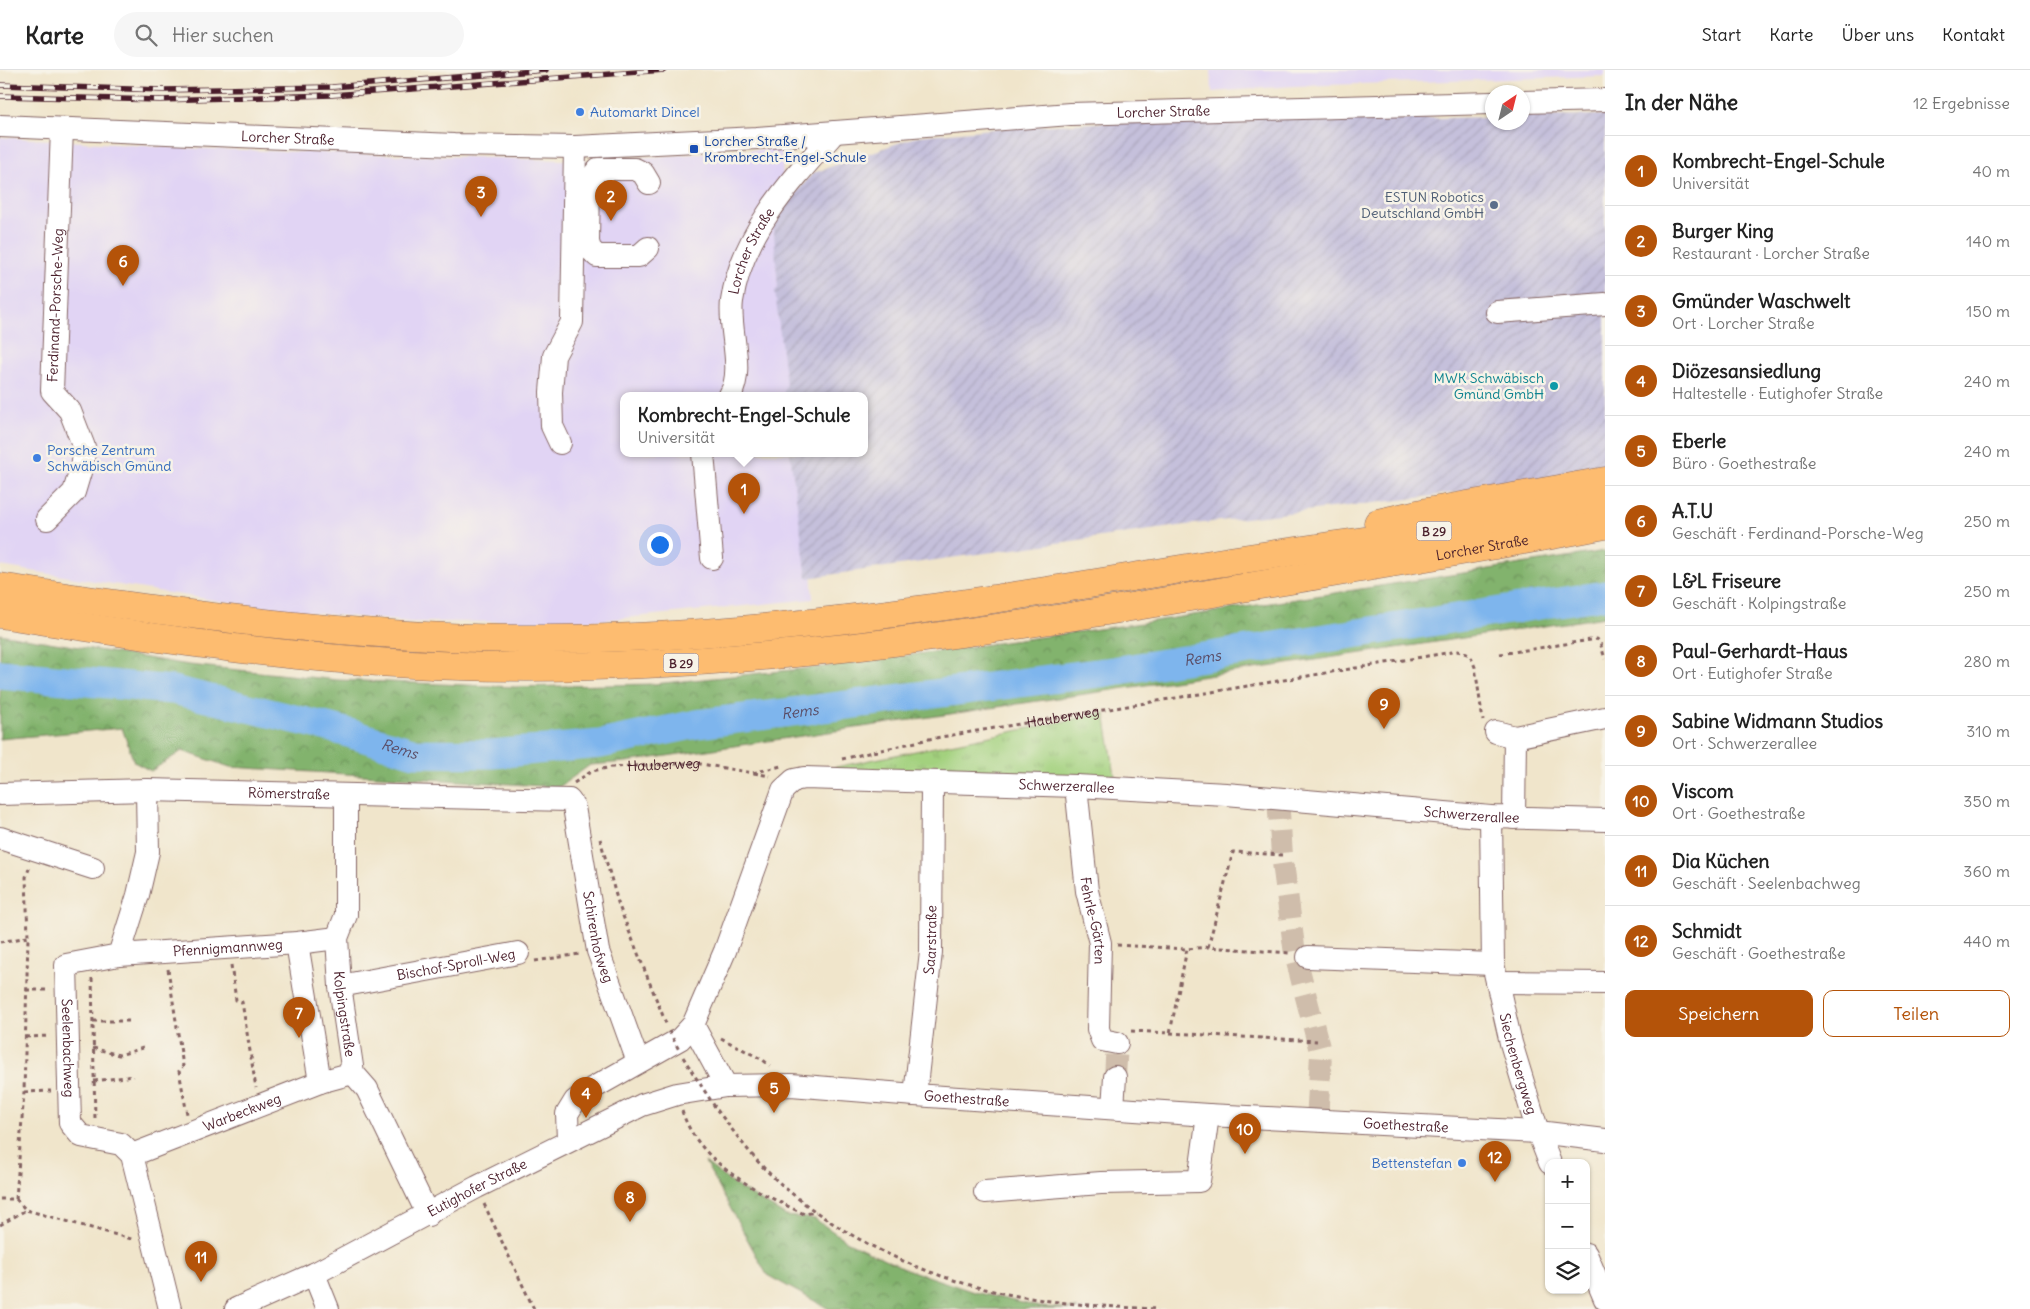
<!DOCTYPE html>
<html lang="de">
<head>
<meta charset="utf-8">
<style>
	:root { --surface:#fff; --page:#f6f6f6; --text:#222; --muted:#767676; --line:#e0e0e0; --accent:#b45309 }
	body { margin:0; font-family:Delius,sans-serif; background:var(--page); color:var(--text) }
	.controls { position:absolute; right:15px; bottom:15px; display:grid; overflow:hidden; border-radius:10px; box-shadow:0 1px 4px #0004 }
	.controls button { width:45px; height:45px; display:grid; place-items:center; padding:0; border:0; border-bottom:1px solid var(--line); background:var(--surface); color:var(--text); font:25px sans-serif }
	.compass { position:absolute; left:1485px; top:15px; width:45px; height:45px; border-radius:50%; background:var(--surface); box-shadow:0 1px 4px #0004; rotate:35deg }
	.you { position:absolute; left:659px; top:474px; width:18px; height:18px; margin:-12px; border:4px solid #fff; border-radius:50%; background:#1a73e8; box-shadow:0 0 0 8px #1a73e833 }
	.badge { display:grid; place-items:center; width:32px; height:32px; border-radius:50%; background:var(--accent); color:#fff; font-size:16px; font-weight:700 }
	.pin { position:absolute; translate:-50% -41px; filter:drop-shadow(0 1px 2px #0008) }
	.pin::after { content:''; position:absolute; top:26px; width:18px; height:15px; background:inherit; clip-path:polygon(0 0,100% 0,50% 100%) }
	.popup { position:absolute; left:620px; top:322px; width:248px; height:65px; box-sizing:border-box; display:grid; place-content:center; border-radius:10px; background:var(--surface); filter:drop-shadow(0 1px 4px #0005); font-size:16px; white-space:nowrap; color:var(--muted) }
	.popup b { font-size:19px; color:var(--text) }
	.popup::after { content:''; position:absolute; left:50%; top:100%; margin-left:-10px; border:10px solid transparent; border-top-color:var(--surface) }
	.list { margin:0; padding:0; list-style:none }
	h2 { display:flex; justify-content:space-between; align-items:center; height:65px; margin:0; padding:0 20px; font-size:21px }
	h2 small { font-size:16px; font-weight:400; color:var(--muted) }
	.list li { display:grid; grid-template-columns:32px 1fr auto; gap:15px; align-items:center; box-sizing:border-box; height:70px; padding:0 20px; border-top:1px solid var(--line) }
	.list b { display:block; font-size:19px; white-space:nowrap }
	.list p { margin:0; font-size:16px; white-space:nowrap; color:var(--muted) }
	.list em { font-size:16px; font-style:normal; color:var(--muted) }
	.actions { display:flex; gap:10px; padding:15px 20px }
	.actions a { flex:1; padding:11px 0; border:1px solid var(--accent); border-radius:10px; text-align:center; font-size:18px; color:var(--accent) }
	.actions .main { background:var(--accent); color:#fff }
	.icon { flex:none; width:28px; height:28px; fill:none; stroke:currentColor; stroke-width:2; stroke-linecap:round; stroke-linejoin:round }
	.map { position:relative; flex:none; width:1605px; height:1239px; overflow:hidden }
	header { display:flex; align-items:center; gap:30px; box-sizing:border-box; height:70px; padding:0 25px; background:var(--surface); border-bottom:1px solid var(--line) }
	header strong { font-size:24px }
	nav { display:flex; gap:28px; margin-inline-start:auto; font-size:18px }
	.search { width:350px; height:45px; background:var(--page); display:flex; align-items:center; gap:12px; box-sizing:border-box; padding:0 18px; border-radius:28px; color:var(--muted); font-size:19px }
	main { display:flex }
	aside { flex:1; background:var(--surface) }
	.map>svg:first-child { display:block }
</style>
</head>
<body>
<header>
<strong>Karte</strong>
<div class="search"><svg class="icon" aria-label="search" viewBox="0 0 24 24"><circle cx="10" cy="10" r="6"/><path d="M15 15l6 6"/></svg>Hier suchen</div>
<nav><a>Start</a><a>Karte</a><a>Über uns</a><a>Kontakt</a></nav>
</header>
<main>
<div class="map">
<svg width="1605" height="1239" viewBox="0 0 1605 1239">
	<defs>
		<pattern id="industrial-furrows" width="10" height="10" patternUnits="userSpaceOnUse" patternTransform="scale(1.25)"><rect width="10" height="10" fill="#c5c0db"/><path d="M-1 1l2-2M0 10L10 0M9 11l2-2" fill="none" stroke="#aba5bc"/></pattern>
		<pattern id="forest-crowns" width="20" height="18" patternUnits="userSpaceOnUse" patternTransform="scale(1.25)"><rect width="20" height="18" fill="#82b36d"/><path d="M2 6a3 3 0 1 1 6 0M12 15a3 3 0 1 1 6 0" fill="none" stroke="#6c915a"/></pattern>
		<pattern id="park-tufts" width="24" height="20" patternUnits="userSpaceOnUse" patternTransform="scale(1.25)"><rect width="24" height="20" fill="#a3d17e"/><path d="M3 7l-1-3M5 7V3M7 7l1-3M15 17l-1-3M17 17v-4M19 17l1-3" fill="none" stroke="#8eb36d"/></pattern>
	</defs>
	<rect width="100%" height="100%" fill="#f7f3e8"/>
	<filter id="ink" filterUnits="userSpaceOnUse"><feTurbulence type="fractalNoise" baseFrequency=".02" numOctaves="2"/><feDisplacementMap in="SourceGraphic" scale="10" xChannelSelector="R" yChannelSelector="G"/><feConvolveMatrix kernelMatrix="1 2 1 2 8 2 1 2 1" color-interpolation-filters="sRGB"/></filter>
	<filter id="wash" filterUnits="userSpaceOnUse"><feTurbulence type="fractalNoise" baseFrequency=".0096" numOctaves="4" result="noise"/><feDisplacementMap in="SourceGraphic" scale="20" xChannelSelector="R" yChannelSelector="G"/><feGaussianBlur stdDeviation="1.12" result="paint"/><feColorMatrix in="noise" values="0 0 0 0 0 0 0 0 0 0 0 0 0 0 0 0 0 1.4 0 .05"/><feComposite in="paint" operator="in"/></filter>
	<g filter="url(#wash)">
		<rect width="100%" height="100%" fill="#f0e5cb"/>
		<!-- built -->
		<path fill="#e1d4f4" d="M1211,0H1605V6L1294,16L1212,22Z
			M0,67L179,78L593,91L781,78L798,325H624V383H802L813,529L594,551L410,552L264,538L0,496Z"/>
		<!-- industrial -->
		<path fill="url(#industrial-furrows)" d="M1295,43L1332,50L1492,47V52H1522L1523,46L1605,45V400L1425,427L1186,455L807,508L790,383H864V325H783L786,315L775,221L778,218L773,150L813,103L918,66L1014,57Z"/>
		<!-- forest -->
		<path fill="url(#forest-crowns)" stroke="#66694c" d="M1605,481V547L626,692L590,695L559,717L230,697L182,681L151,701L134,692L122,658L0,669V564L189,595L338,610L516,617L654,614L831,596L1142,553Z
			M705,1092L733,1114L786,1146L815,1149L848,1172L906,1199L974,1222L1040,1237L1078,1239H829L767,1205Z"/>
		<!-- park -->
		<path fill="url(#park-tufts)" stroke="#767854" d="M1105,643L1115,706L811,702Z"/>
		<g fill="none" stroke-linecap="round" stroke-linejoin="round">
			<!-- river -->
			<path stroke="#7eb5ed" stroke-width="29" id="s1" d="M0,604L173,620L332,658L415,683L492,684L600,674L697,654L1106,602L1605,525"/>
		</g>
	</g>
	<g filter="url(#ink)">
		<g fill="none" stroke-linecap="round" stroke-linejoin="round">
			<!-- minor-tunnel -->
			<path stroke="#cfbdab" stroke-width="22" stroke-dasharray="22 11" stroke-linecap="butt" d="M1278,728L1282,785L1295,884L1321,985L1317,1051
				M1115,1007L1117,973"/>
			<!-- minor casing -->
			<g stroke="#846463" stroke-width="24">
				<g id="minor">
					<path d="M1522,32L1605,30"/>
					<path id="s4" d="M0,56L454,75L575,77L757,68L1070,44L1492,33"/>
					<path d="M648,178L639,186H597L590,179L588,172L589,111L598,99H635L643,103L649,113"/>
					<path d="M1497,242L1605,234"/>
					<path id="s5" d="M730,325C745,300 728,259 732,231C742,163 791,111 835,62"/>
					<path d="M560,373L552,356L551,322L554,286L572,252L575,77"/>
					<path d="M703,383L712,488"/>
					<path id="s6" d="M47,449L74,422L83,392L84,377L70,341L52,321L62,59"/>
					<path d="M1496,662L1515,667L1605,648"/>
					<path id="s7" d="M1076,716L1087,821L1100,873L1098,959L1102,970L1117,973"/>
					<path id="s8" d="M147,720L148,782L138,825L119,885L66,895L70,1053L81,1066L121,1074L132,1085L170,1239"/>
					<path id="s9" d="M0,724L147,720L569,730L574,737L598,881L638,992"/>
					<path id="s10" d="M346,725V845L337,868L340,916L353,1003L367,1019L428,1145"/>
					<path id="s11" d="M1491,747L1493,894L1511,973L1538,1062L1550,1093"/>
					<path d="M1514,748L1515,667"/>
					<path d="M0,768L93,798"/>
					<path d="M297,873L320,1012"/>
					<path id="s12" d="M119,885L297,873L337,868"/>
					<path d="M1308,887L1493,894"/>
					<path d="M1497,912L1605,913"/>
					<path id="s13" d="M340,916L518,883"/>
					<path d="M693,955L726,1016"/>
					<path id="s14" d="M915,1025L931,882L932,712"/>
					<path d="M1113,1038L1115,1007"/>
					<path id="s15" d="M568,1070L567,1044L575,1031L593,1018L680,969L693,955L725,881L783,720L794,710L804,708L1076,716L1226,724L1491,747L1605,750"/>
					<path id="s16" d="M132,1085L320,1012L353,1003"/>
					<path d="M985,1122L1101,1113L1199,1111L1208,1045"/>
					<path d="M1586,1184L1605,1229"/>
					<path d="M314,1204L328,1239"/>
					<path id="s17" d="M236,1239L314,1204L477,1117L642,1035L677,1024L726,1016L791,1015L915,1025L1208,1045L1538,1062L1605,1070"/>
				</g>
			</g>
			<!-- highway casing -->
			<g stroke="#846463" stroke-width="29">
				<g id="highway">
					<path d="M1378,453L1427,442L1605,411"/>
					<path d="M0,517C183,545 365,570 550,569C772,568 993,530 1211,494C1343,473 1474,457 1605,433"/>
					<path id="s18" d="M0,544C153,568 306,592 461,596C721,604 980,564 1236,519C1359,498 1482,479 1605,455"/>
				</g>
			</g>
			<!-- path -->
			<g stroke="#846463" stroke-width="3" stroke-dasharray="4 4" stroke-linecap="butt">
				<path d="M1500,584L1597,569L1600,572L1605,589"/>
				<path id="s2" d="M842,689L929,669L1458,581L1470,585L1475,597L1483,651"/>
				<path d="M754,703L770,706"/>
				<path id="s3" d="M574,713L592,701L612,697L695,693L753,703L781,696"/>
				<path d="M600,769L619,836L667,956"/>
				<path d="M0,872L28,867"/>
				<path d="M1117,875L1187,879L1208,877L1290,883"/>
				<path d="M1208,877L1233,782L1282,785"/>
				<path d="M535,891L580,884"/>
				<path d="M231,895L236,930L242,932L256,1018"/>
				<path d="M168,899L183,996L179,1001L187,1044"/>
				<path d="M92,908L95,1050"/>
				<path d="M26,920H48"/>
				<path d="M93,951H132"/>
				<path d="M1131,961L1170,963L1187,879"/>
				<path d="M1170,963L1317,971"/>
				<path d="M26,967L50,966"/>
				<path d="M721,968L763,990L770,996"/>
				<path d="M93,978L119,985L143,978"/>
				<path d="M683,987L691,1000"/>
				<path d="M94,1011L134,1006"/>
				<path d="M24,1022L51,1021"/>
				<path d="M717,1040C732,1059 746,1079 762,1096C830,1166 935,1214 1030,1228C1072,1235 1115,1237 1158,1239"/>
				<path d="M682,1041C699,1094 758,1122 804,1144L816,1142"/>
				<path d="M0,1129H16L26,1140L135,1170"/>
				<path d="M16,1129L24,1022L28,867L26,807L30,796"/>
				<path d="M484,1134L534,1239"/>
				<path d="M0,1155L26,1140"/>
			</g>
			<!-- minor -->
			<use href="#minor" stroke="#fff" stroke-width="22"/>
			<!-- highway -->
			<use href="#highway" stroke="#fdbc70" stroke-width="28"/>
			<!-- rail casing -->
			<g stroke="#4a1f2b" stroke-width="5.5">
				<path id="rail" d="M0,15L163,20L332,17L546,0
					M0,26L160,30L332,25L664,0"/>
			</g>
			<!-- rail -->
			<use href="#rail" stroke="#f7f3e8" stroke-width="4" stroke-dasharray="11" stroke-linecap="butt"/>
			<!-- path-bridge -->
			<path stroke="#846463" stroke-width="3" stroke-dasharray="4 4" stroke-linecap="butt" d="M669,961L679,980
				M691,1000L717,1040"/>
		</g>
	</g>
	<!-- markers -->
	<g fill="#3f7fe0" stroke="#f7f3e8" stroke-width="2">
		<circle cx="580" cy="42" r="5"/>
		<circle cx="37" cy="388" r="5"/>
		<circle cx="1462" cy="1093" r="5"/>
	</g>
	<rect fill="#1a4fb4" stroke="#f7f3e8" stroke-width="2" x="689" y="74" width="10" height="10" rx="2.5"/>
	<circle fill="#5c6f8a" stroke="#f7f3e8" stroke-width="2" cx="1494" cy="135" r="5"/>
	<circle fill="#0f9aa8" stroke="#f7f3e8" stroke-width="2" cx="1554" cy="316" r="5"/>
	<g text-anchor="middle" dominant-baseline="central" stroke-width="5" stroke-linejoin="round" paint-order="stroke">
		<!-- shield labels -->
		<g fill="#f7f3e8" stroke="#7e5f64" stroke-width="1">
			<rect x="1416.5" y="451.5" width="35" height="19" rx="4"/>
			<rect x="663.5" y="583.5" width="35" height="19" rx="4"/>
		</g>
		<g font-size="12" font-weight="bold" fill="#4a1f2b">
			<text x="1434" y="461">B 29</text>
			<text x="681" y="593">B 29</text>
		</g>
		<!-- street labels -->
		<g font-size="14" fill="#4a1f2b" stroke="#f7f3e8">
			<text stroke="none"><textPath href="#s4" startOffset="1165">Lorcher Straße</textPath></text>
			<text stroke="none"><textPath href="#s4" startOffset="288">Lorcher Straße</textPath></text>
			<text stroke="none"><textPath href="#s5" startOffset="149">Lorcher Straße</textPath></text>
			<text stroke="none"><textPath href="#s6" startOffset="236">Ferdinand-Porsche-Weg</textPath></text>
			<text stroke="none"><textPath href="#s18" startOffset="1494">Lorcher Straße</textPath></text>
			<text stroke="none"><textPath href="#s2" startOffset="225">Hauberweg</textPath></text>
			<text stroke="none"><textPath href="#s3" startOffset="94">Hauberweg</textPath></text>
			<text stroke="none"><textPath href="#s15" startOffset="722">Schwerzerallee</textPath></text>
			<text stroke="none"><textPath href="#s9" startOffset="289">Römerstraße</textPath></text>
			<text stroke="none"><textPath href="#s15" startOffset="1128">Schwerzerallee</textPath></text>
			<text stroke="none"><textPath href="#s7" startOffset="136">Fehrle-Gärten</textPath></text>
			<text stroke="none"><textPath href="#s9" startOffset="710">Schirenhofweg</textPath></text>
			<text stroke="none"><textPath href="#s14" startOffset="156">Saarstraße</textPath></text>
			<text stroke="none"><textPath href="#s12" startOffset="109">Pfennigmannweg</textPath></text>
			<text stroke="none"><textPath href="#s13" startOffset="118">Bischof-Sproll-Weg</textPath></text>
			<text stroke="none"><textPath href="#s10" startOffset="221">Kolpingstraße</textPath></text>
			<text stroke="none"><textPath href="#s8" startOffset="306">Seelenbachweg</textPath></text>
			<text stroke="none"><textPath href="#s11" startOffset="250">Siechenbergweg</textPath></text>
			<text stroke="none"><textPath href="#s17" startOffset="782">Goethestraße</textPath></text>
			<text stroke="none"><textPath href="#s16" startOffset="118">Warbeckweg</textPath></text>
			<text stroke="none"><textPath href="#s17" startOffset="1222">Goethestraße</textPath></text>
			<text stroke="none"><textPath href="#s17" startOffset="270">Eutighofer Straße</textPath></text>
		</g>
		<!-- shop labels -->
		<g font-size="14" fill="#366cbe" stroke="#f7f3e8" text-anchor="start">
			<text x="590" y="42">Automarkt Dincel</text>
			<text x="47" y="380">Porsche Zentrum<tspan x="47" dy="16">Schwäbisch Gmünd</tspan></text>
			<text x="1452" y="1093" text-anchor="end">Bettenstefan</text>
		</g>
		<!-- transit labels -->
		<g font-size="14" fill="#164399" stroke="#f7f3e8" text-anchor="start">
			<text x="704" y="71">Lorcher Straße /<tspan x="704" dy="16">Krombrecht-Engel-Schule</tspan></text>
		</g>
		<!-- service labels -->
		<g font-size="14" fill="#4e5e75" stroke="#f7f3e8" text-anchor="end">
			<text x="1484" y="127">ESTUN Robotics<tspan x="1484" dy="16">Deutschland GmbH</tspan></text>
		</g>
		<!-- culture labels -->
		<g font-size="14" fill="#0d838f" stroke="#f7f3e8" text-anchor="end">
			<text x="1544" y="308">MWK Schwäbisch<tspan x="1544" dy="16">Gmünd GmbH</tspan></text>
		</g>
		<!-- water labels -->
		<g font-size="15" font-style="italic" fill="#5a4c65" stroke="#f7f3e8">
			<text stroke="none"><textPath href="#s1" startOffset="1218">Rems</textPath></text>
			<text stroke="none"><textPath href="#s1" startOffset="812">Rems</textPath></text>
			<text stroke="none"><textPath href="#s1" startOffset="408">Rems</textPath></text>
		</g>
	</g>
</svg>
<div class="controls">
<button>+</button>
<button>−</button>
<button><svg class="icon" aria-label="layers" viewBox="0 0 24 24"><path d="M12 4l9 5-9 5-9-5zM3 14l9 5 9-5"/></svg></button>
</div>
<svg class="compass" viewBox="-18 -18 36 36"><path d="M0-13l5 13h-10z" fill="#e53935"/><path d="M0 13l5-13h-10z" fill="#767676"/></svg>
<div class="you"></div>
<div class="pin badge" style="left:744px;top:444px">1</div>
<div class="popup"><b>Kombrecht-Engel-Schule</b>Universität</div>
<div class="pin badge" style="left:611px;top:151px">2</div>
<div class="pin badge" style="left:481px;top:147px">3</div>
<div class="pin badge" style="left:586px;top:1048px">4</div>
<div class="pin badge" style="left:774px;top:1043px">5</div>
<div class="pin badge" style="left:123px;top:216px">6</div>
<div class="pin badge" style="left:299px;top:968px">7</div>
<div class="pin badge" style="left:630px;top:1152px">8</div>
<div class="pin badge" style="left:1384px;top:659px">9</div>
<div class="pin badge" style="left:1245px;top:1084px">10</div>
<div class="pin badge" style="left:201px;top:1212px">11</div>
<div class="pin badge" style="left:1495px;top:1112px">12</div>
</div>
<aside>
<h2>In der Nähe<small>12 Ergebnisse</small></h2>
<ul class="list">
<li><span class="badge">1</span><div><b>Kombrecht-Engel-Schule</b><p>Universität</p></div><em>40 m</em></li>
<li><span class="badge">2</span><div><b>Burger King</b><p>Restaurant · Lorcher Straße</p></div><em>140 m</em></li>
<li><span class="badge">3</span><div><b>Gmünder Waschwelt</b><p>Ort · Lorcher Straße</p></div><em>150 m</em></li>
<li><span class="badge">4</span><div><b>Diözesansiedlung</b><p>Haltestelle · Eutighofer Straße</p></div><em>240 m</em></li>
<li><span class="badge">5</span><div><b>Eberle</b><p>Büro · Goethestraße</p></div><em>240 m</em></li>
<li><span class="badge">6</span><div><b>A.T.U</b><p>Geschäft · Ferdinand-Porsche-Weg</p></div><em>250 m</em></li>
<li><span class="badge">7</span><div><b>L&amp;L Friseure</b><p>Geschäft · Kolpingstraße</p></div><em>250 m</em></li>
<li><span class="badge">8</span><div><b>Paul-Gerhardt-Haus</b><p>Ort · Eutighofer Straße</p></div><em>280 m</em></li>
<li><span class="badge">9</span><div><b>Sabine Widmann Studios</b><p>Ort · Schwerzerallee</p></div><em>310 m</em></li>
<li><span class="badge">10</span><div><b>Viscom</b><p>Ort · Goethestraße</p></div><em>350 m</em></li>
<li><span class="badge">11</span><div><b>Dia Küchen</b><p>Geschäft · Seelenbachweg</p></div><em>360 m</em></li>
<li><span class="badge">12</span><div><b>Schmidt</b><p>Geschäft · Goethestraße</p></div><em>440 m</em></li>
</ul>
<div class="actions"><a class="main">Speichern</a><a>Teilen</a></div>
</aside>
</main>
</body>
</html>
